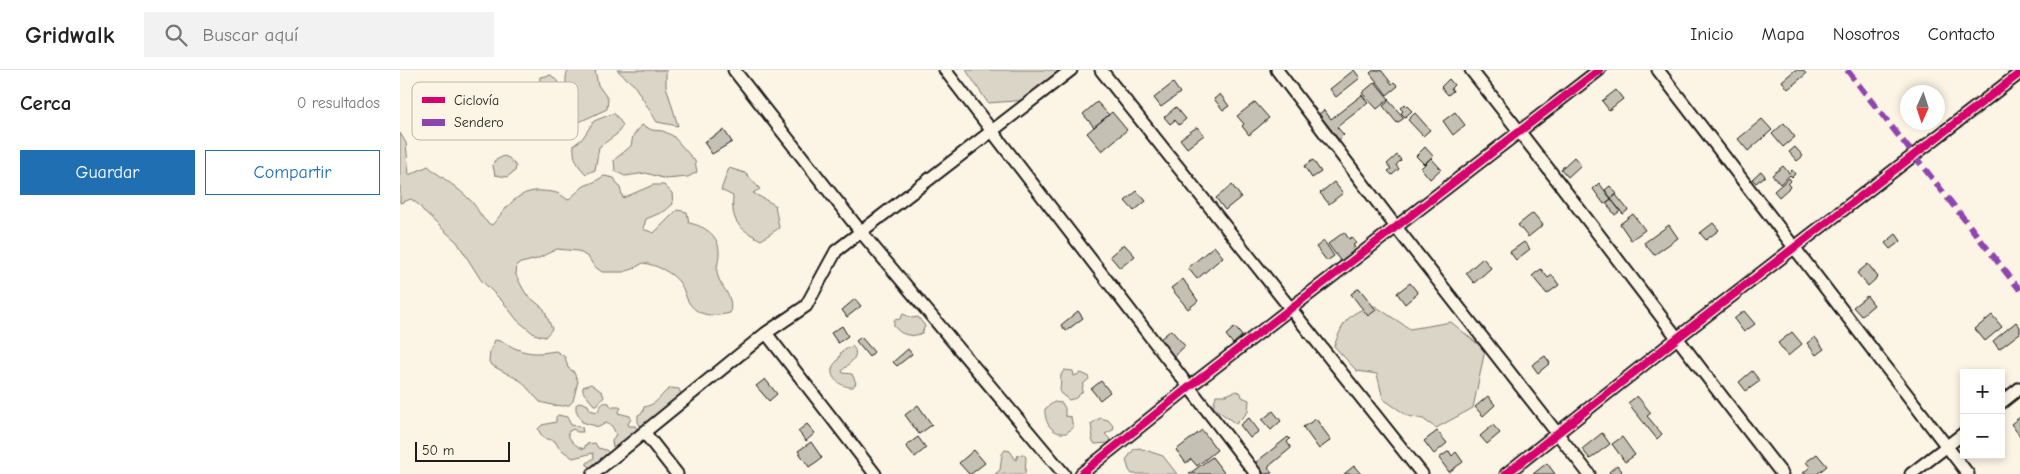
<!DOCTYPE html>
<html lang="es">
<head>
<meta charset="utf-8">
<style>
	:root { --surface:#fff; --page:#f2f2f2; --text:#222; --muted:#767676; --line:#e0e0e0; --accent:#1f6fb2 }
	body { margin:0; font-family:"Comic Neue",sans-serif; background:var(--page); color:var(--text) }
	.controls { position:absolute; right:15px; bottom:15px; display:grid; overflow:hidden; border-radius:0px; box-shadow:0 2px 8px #0003 }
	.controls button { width:45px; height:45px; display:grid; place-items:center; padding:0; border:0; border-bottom:1px solid var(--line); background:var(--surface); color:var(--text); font:25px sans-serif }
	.compass { position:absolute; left:1500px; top:15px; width:45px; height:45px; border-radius:50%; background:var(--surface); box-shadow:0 2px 8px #0003; rotate:183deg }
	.scale { position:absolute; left:15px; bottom:12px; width:95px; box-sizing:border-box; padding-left:5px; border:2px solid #1c1c1c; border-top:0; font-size:14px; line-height:18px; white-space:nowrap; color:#1c1c1c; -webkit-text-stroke:4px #fcf5e5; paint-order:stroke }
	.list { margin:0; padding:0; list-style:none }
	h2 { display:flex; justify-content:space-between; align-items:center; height:65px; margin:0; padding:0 20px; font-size:21px }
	h2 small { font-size:16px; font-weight:400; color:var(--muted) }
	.actions { display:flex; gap:10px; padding:15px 20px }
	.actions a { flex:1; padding:11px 0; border:1px solid var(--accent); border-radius:0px; text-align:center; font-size:18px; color:var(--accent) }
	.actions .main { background:var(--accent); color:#fff }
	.icon { flex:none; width:28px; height:28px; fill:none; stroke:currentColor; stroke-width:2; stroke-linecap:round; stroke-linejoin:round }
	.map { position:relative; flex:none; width:1620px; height:404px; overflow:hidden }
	header { display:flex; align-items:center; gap:30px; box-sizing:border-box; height:70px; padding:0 25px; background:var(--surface); border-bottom:1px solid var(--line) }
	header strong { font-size:24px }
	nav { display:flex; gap:28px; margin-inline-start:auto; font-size:18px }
	.search { width:350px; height:45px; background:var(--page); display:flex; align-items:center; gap:12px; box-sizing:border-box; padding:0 18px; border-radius:0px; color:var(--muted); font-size:19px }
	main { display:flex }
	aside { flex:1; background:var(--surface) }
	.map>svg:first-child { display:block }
</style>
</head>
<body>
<header>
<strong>Gridwalk</strong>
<div class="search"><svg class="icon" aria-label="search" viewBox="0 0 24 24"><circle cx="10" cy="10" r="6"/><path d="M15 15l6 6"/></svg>Buscar aquí</div>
<nav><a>Inicio</a><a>Mapa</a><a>Nosotros</a><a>Contacto</a></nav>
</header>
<main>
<aside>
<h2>Cerca<small>0 resultados</small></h2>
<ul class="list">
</ul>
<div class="actions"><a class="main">Guardar</a><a>Compartir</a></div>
</aside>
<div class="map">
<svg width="1620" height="404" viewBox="0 0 1620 404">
	<rect width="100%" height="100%" fill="#fcf5e5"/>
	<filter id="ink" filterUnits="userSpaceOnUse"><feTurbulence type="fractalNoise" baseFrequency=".02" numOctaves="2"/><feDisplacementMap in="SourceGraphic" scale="10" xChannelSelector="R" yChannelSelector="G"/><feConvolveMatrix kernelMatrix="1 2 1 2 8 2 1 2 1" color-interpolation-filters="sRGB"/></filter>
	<g filter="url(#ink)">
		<!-- green -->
		<path fill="#dbd5c8" stroke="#7c7872" d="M168,0H195L198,15L208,29L207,39L177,53C174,37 161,16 168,0Z
			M217,0H266V16L278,56L257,52L234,15Z
			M566,0H671L628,30L588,33Z
			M151,5L159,13C159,26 161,34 169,44V58L165,47L139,28L140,7Z
			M214,43L223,55L217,64L199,77L195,100L186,104C177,95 173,88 174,75L182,69L194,51Z
			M242,55L252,60L263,61L273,66L295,91L297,102L288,107L266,109L246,103L225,106L215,101L214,90L231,76L233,66Z
			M0,63L6,73L9,105L28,96C43,109 58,117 72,132C79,140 82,151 92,155C107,138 117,119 142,121C155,122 158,122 168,130L184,116L194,112L204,106L214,108L220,118L223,128L253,115H264L272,123L273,134L265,141L246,149L243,159L254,163L277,140L287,142L289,153C305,156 320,166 319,184C319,190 316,198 317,203C321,220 334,224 330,243C314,247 297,247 288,231C285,226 284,218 280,213C272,202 256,195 243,193L233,199L223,202H202L194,196L188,187L178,181L157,179L137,189L117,194L116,205L121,215L126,224L144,239L152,259L145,267L134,264L117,250L104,233L81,210L57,172L25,143L19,135L11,129L0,133Z
			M104,86L109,88L116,96L115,101L107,107L95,105L93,96L94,91Z
			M329,98L345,103L360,119L353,123L375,135L379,158L361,170C338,158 331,152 333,126L321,120Z
			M975,236L1010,259L1051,252L1085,280L1073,338L1036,358L1023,349L1008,346L983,329L977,304L957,301L934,276C943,252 949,241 975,236Z
			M503,244L512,248L518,247L525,256L522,263C512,268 500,265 494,256V250L500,249Z
			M95,270C104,271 109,276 117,279C131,285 142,283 156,281L165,287L168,298L173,301L178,311L173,331L169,335L164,336L152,335L140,332L121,311L93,296L89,292L90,281Z
			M452,276C462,286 448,294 442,301L443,303L452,304L456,313L453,317C444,318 430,310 432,299C433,293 439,292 441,282Z
			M664,300L673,301L674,306L681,303L688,306L689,309L683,314L682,322L676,328L669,330L660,323L661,305Z
			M191,314L202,322L204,327L197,335H194L183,322V317Z
			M271,318L279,319L281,324L280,330L260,341L242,359L238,352V345L243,342L244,337C261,333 259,324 271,318Z
			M836,321L841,323L842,327L849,330L848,342L836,354L813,337L816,325H826Z
			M180,332L188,335L190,340L197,342C201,337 201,331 209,333L211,337H219L221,338L218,343L230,346L231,349L228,354L229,356H235L237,358L236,363L218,378L213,377L212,371L216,364L212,356L206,353L199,357L182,352L176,340V335Z
			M654,332L662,333L665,338V346L671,347L673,358L666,363C652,365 644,352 645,339Z
			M158,345L167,347L171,355L182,357L183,362H177L173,359L168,362C168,370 177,377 184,379L186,374L195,373L198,378L206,380L210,384L202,391L200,390L194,399L187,395V393L194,388L193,383L173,388L159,378L155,371L143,368L138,359L142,355L156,352V347Z
			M700,348L708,350L714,357L713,360L705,364L711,370L709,373L695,374L692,370L693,368L691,354Z
			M739,378L763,386L777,404H732L729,400L726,390L734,379Z
			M605,380L610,381L616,390L618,385L623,384L626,387L625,404H595L600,400L602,384Z"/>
		<!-- building -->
		<path fill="#c4c0b3" stroke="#1c1c1c" d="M954,0L960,8L936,27L930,19Z
			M974,0H981L992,14L994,12L998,16L987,25L970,3Z
			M1395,0H1403L1406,4L1388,19L1382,11Z
			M1049,9L1054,15L1051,18L1053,21L1048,25L1041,17Z
			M975,12L989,29L977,39L962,23Z
			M773,13L780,23L761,37L754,28Z
			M1216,20L1223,29L1209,40L1202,31Z
			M820,24L829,36L823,40L814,29Z
			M962,25L968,33L937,57L944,65L939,70L919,44L924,40L931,49Z
			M989,31L1004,48L997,53L983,36Z
			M697,32L709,45L694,57L683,44Z
			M855,32L869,48L849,65L842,56L844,54L837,46Z
			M1005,34L1012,41L1005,47L1001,43L1003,41L1000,38Z
			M776,37L786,49L779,55L775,50L770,54L764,47Z
			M712,42L727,60L702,81L687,63Z
			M1055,42L1065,55L1053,65L1043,51Z
			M1015,43L1030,60L1023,66L1008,50Z
			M1362,49L1372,60L1348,81L1338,69Z
			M1384,53L1395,67L1383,77L1372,64Z
			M797,57L804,65L787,78L780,69Z
			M324,60L332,72L312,84L304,72Z
			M1025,77L1033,86L1024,94L1016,86Z
			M1395,77L1403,86L1397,91L1389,82Z
			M997,85L1001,90L996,95L999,99L992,105L988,101L991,99L987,94Z
			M1174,87L1181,95L1168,107L1161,99Z
			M1031,88L1041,99L1030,109L1021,98Z
			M913,90L921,102L912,108L904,96Z
			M1383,96L1389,103L1392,100L1395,104L1392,107L1390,105L1380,114L1372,105Z
			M1361,101L1365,106L1356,113L1352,109Z
			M1389,108L1391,111L1388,114L1390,117L1379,127L1374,121Z
			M934,112L943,123L929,134L920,123Z
			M1199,113L1211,129L1204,134L1193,119Z
			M832,115L841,127L825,140L816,128Z
			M1210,116L1217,124L1211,128L1205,120Z
			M737,121L746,131L734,141L725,131Z
			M1216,125L1228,140L1223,144L1211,129Z
			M1211,129L1220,141L1215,145L1206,133Z
			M1133,143L1143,155L1128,167L1118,155Z
			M1233,144L1245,160L1231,170L1220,154Z
			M1313,153L1319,160L1306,170L1300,163Z
			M1269,155L1278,168L1254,185L1244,173Z
			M944,162L949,169L952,167L956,173L953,175L955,177L952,179L955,184L942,193L928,174Z
			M1496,164L1501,171L1490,179L1485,173Z
			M924,171L934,186L927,191L916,177Z
			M1124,172L1130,179L1116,190L1110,182Z
			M724,174L735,186L720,198L710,186Z
			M814,176L823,187L797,209L788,198Z
			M1083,188L1091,198L1074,213L1066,203Z
			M1468,194L1478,207L1468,216L1457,203Z
			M1141,199L1148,208L1152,205L1159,215L1147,224L1132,206Z
			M783,209L798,231L788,239L771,218Z
			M1010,213L1018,223L1005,234L997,223Z
			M959,218L976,240L968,246L951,224Z
			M1467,226L1474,235L1461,246L1453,237Z
			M455,229L461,236L447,247L442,240Z
			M678,241L683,248L666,261L661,255Z
			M1344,241L1355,254L1344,262L1334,249Z
			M1592,245L1602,257L1585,271L1575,259Z
			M1616,252L1620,257V263L1599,279L1593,271Z
			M442,256L448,266L438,273L431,263Z
			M835,257L842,266L833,274L826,265Z
			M771,260L785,276L773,287L759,270Z
			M1392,262L1402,274L1388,286L1378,273Z
			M461,267L474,282L469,287L456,271Z
			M1415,267L1424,279L1416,285L1407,273Z
			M508,279L512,284L497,296L493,292Z
			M1145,286L1150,293L1138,303L1132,295Z
			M1352,301L1360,311L1346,321L1339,312Z
			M365,309L377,324L369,331L356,316Z
			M701,311L710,322L700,330L691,319Z
			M1088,326L1095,335L1083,346L1075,337Z
			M1237,326L1251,343L1247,346L1262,364L1257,369L1228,333Z
			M518,335L532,355L519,364L505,345Z
			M873,341L881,351L871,360L862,350Z
			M1620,347V366L1611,354Z
			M849,348L859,361L850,368L840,355Z
			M916,349L931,370L919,379L903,357Z
			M407,354L415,363L406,371L398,361Z
			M1093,355L1100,363L1087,374L1080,366Z
			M802,360L817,380L797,396L791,389L786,393L776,380Z
			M1037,361L1047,373L1034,384L1024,371Z
			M1202,363L1210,374L1190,389L1182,379Z
			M518,367L526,378L515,387L506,376Z
			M888,367L890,369L887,372L891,378L868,397L872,403L864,404L855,393Z
			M1222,367L1235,385L1225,392L1212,374Z
			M411,372L422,388L409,397L398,381Z
			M574,380L585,393L571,404H569L559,393Z
			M1049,381L1052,386L1056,382L1063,392L1049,402L1039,388Z
			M1417,384L1427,396L1417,404H1402L1410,397L1406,392Z
			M812,387L825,404H789Z
			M1147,393L1155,404H1133Z
			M1217,395L1222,401L1219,404H1210L1209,402Z
			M954,396L961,404H944Z"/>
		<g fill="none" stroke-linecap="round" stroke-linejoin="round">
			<!-- street casing -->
			<g stroke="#1c1c1c" stroke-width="15">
				<path id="street" d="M334,0L461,162L664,404
					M545,0L856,404
					M701,0L1022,404
					M877,0L996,157L1189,404
					M1071,0C1177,133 1277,270 1382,404
					M1258,0L1568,404
					M1601,333L1620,318
					M244,362L277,404
					M193,404L366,263
					M475,404L366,263L406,236L436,181L671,0
					M681,404L789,317L1199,0
					M1106,404L1276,269L1620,3
					M1511,404L1564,363"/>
			</g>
			<!-- street -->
			<use href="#street" stroke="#fcf5e5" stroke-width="11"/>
			<!-- quiet -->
			<path stroke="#8e44ad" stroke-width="6" stroke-dasharray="12 6" stroke-linecap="butt" d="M1447,0L1620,220"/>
			<!-- cycleway casing -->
			<g stroke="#fcf5e5" stroke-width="11">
				<path id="cycleway" d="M681,404L789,317L1199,0
					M1106,404L1276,269L1620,3"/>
			</g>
			<!-- cycleway -->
			<use href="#cycleway" stroke="#d6006c" stroke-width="8"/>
		</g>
	</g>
	<!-- legend -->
	<rect x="12" y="12" width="166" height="58" rx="8" fill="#fcf5e5" stroke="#b9b4a9" stroke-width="1"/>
	<rect x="22" y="27" width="23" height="6" fill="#d6006c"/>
	<rect x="22" y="49" width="23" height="7" fill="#8e44ad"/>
	<g font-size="14" fill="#1c1c1c">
		<text x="54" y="35">Ciclovía</text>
		<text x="54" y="57">Sendero</text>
	</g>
</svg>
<div class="controls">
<button>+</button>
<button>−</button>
</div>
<svg class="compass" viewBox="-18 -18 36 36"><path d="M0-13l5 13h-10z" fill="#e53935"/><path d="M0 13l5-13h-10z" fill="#767676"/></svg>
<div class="scale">50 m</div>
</div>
</main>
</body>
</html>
